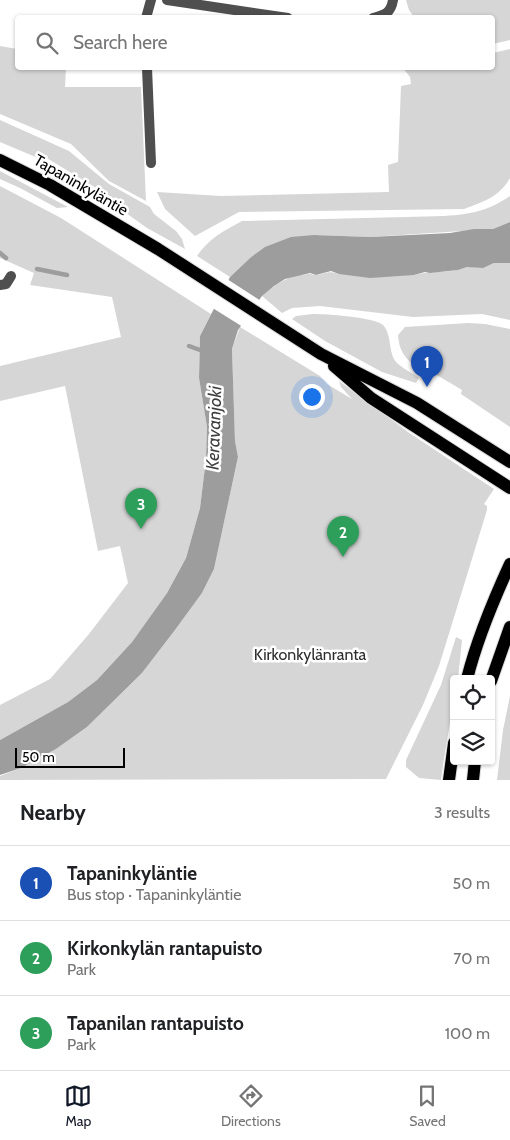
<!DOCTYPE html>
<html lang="en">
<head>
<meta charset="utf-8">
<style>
	:root { --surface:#fff; --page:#f6f6f6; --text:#202124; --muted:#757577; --line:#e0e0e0; --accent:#111827 }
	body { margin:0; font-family:Cabin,sans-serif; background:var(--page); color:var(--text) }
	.controls { position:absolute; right:15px; bottom:15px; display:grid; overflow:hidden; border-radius:5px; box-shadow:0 1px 4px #0004 }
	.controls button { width:45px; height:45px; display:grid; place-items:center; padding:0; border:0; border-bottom:1px solid var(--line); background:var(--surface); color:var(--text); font:25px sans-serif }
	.scale { position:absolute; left:15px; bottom:12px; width:110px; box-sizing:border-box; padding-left:5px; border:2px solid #000; border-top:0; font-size:14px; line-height:18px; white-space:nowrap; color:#000; -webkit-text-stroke:4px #fff; paint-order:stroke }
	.you { position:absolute; left:311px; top:396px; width:18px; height:18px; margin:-12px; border:4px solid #fff; border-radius:50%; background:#1a73e8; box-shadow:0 0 0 8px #1a73e833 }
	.badge { display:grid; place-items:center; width:32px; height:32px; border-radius:50%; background:var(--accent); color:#fff; font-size:16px; font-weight:700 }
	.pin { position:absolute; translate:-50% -41px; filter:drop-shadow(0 1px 2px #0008) }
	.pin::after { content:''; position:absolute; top:26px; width:18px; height:15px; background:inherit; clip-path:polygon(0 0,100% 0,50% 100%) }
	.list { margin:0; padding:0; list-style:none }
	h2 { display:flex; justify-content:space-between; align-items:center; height:65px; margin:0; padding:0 20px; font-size:21px }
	h2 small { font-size:16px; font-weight:400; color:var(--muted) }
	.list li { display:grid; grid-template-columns:32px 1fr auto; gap:15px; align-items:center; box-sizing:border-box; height:75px; padding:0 20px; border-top:1px solid var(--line) }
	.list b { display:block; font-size:19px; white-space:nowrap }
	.list p { margin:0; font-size:16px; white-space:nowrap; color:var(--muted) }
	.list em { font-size:16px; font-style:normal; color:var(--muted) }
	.icon { flex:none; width:28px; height:28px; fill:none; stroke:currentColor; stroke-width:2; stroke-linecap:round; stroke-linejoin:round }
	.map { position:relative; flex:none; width:510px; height:780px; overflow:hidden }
	.search { position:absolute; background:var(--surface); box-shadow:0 1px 4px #0004; left:15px; right:15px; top:15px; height:55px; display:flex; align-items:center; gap:12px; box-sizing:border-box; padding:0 18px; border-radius:5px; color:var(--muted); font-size:19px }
	.sheet { height:290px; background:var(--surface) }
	nav { display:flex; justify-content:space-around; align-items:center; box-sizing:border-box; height:70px; border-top:1px solid var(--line); background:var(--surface); font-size:14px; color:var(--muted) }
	nav a { display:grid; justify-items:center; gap:2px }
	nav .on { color:var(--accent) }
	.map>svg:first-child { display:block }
</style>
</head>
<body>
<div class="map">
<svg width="510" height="780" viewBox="0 0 510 780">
	<rect width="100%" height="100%" fill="#fff"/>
	<!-- green -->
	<path fill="#d6d6d6" d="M406,0H510V40L493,44L492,18L414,17L409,10Z
		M0,46L17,49L18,68H66L65,87H141L146,201L109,181L71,144L0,114Z
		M510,49V178C499,197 485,201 464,209L239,212L195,236L165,209L157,192L221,196L389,192L388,165L398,162L401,86L411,84L410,77L403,68H492L493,53Z
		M0,120L69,151L109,184L150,207L154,214L176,231L182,239L185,249L147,228L119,208L116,200L45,157L38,158L0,142Z
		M0,171L68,207L57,208L20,188L0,179Z
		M0,186L61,218L211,314L200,336L199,378L207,427L206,459L200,508L186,558L167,593L132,642L97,680L68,702L0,740V705L50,679L89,634L128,583L120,546L98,551L65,386L0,401V366L121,337L112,297L30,285L34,273L0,258Z
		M510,196V222L493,229L370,237L314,235L250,258L230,277L197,256C208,239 225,230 242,221L445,216C471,214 488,211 510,196Z
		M494,263H510V320L482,314L413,317L320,306L292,308L282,313L262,296C275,284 289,275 308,274C311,273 313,275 316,275C326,274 328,270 339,274L414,275C428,271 442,273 457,270C460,270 464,267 468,267C481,267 481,269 494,263Z
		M313,314C326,314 374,317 383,325C392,334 388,352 396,362C402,368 412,373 419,378L416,383L382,372L325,341L292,319L296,316Z
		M468,323L485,324L510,329V427L461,394L462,390L425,368L423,371C408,362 399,353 398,335L405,327Z
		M240,327L320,376L327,384L352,399L341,387L339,381L408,432L494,489L484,504L487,506V510L439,666L423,705L386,779L0,780V776L21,768L56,749L87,727L142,673L175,630L202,593L214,569L238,457L235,441L232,349Z
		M456,637L462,640L458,679H454C454,712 445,746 441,780L419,778L406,767V760L441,685Z
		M510,696V780H497L503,730Z"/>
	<!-- water -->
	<path fill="#9d9d9d" d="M510,222V263H494L483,268L467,267L458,270L430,273L425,272L414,275L370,278L339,274L331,271L316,275L310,273L285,279L274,286L262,296L238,330L232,349L235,441L238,457L214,569L202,593L175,630L142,673L87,727L56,749L21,768L0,775V740L68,702L97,680L132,642L167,593L186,558L200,508L206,459L207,427L199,378L200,336L230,277L250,258L265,247L291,237L314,235L370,237L450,233L474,229H493Z"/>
	<!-- pier -->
	<path fill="#fff" d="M227,279L261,301L243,327L211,307Z"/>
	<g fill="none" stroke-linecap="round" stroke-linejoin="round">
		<!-- stream -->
		<path stroke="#9d9d9d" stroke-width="4.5" d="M0,253L6,258
			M37,269L67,275
			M189,346L200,350"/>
		<!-- primary casing -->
		<g stroke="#dbdbdb" stroke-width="14">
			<path id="primary" d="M0,160L50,185L158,249L321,354L417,403L510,462
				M334,366L371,398L510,488
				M467,679C477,639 493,601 510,564
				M491,681L510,627
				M449,780L454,743
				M473,780L475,761"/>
		</g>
		<!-- minor -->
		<path stroke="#4f4f4f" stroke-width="10" d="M167,0L288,18
			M146,18L151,0
			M373,18C385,15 391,13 393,0
			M147,68L151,163
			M0,285L6,284L11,276"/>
		<!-- primary -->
		<use href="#primary" stroke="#000" stroke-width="12"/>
	</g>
	<g text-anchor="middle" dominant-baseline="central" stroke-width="5" stroke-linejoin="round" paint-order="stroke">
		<!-- street labels -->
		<g font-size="16" fill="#000" stroke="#fff">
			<text transform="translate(81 185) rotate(30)">Tapaninkyläntie</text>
		</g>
		<!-- park labels -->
		<g font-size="16" fill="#2d2d2d" stroke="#fff">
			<text x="310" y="654">Kirkonkylänranta</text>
		</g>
		<!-- water labels -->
		<g font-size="18" font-style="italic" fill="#3e3e3e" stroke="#fff">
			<text transform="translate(214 428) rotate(-88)">Keravanjoki</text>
		</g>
	</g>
</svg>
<div class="controls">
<button><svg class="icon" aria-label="locate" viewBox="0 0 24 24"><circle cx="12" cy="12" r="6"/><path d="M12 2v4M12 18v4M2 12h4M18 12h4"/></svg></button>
<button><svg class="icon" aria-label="layers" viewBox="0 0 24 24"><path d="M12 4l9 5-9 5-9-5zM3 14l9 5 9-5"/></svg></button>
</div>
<div class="scale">50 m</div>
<div class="you"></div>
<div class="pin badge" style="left:427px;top:387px;background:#1a4fb4">1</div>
<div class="pin badge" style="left:343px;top:557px;background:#2e9e5b">2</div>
<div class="pin badge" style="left:141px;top:529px;background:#2e9e5b">3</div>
<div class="search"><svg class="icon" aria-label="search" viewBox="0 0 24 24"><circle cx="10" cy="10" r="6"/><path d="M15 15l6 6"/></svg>Search here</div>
</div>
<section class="sheet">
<h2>Nearby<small>3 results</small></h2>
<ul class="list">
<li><span class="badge" style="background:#1a4fb4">1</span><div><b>Tapaninkyläntie</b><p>Bus stop · Tapaninkyläntie</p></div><em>50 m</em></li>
<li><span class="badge" style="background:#2e9e5b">2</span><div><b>Kirkonkylän rantapuisto</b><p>Park</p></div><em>70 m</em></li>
<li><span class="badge" style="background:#2e9e5b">3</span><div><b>Tapanilan rantapuisto</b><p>Park</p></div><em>100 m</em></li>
</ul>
</section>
<nav>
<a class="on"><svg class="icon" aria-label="map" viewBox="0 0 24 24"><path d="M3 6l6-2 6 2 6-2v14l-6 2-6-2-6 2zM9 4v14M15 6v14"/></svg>Map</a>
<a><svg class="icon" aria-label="directions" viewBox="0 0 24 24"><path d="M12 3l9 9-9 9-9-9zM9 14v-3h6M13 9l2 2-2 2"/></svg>Directions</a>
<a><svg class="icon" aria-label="saved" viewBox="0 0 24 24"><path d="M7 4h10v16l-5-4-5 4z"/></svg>Saved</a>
</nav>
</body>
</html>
